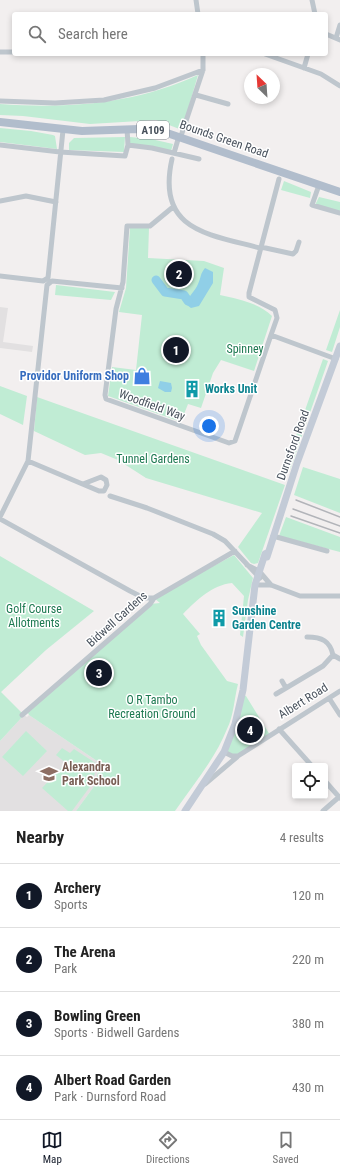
<!DOCTYPE html>
<html lang="en">
<head>
<meta charset="utf-8">
<style>
	:root { --surface:#fff; --page:#f6f6f6; --text:#222; --muted:#767676; --line:#e0e0e0; --accent:#111827 }
	body { margin:0; font-family:"Roboto Condensed",sans-serif; background:var(--page); color:var(--text) }
	.controls { position:absolute; right:12px; bottom:12px; display:grid; overflow:hidden; border-radius:4px; box-shadow:0 2px 6px #0003 }
	.controls button { width:36px; height:36px; display:grid; place-items:center; padding:0; border:0; border-bottom:1px solid var(--line); background:var(--surface); color:var(--text); font:20px sans-serif }
	.compass { position:absolute; left:244px; top:68px; width:36px; height:36px; border-radius:50%; background:var(--surface); box-shadow:0 2px 6px #0003; rotate:335deg }
	.you { position:absolute; left:209px; top:426px; width:14px; height:14px; margin:-10px; border:3px solid #fff; border-radius:50%; background:#1a73e8; box-shadow:0 0 0 6px #1a73e833 }
	.badge { display:grid; place-items:center; width:26px; height:26px; border-radius:50%; background:var(--accent); color:#fff; font-size:13px; font-weight:700 }
	.pin { position:absolute; translate:-50% -50%; border:2px solid #fff; box-shadow:0 1px 4px #0006 }
	.list { margin:0; padding:0; list-style:none }
	h2 { display:flex; justify-content:space-between; align-items:center; height:52px; margin:0; padding:0 16px; font-size:17px }
	h2 small { font-size:13px; font-weight:400; color:var(--muted) }
	.list li { display:grid; grid-template-columns:26px 1fr auto; gap:12px; align-items:center; box-sizing:border-box; height:64px; padding:0 16px; border-top:1px solid var(--line) }
	.list b { display:block; font-size:15px; white-space:nowrap }
	.list p { margin:0; font-size:13px; white-space:nowrap; color:var(--muted) }
	.list em { font-size:13px; font-style:normal; color:var(--muted) }
	.icon { flex:none; width:22px; height:22px; fill:none; stroke:currentColor; stroke-width:2; stroke-linecap:round; stroke-linejoin:round }
	.map { position:relative; flex:none; width:340px; height:811px; overflow:hidden }
	.search { position:absolute; background:var(--surface); box-shadow:0 2px 6px #0003; left:12px; right:12px; top:12px; height:44px; display:flex; align-items:center; gap:10px; box-sizing:border-box; padding:0 14px; border-radius:4px; color:var(--muted); font-size:15px }
	.sheet { height:308px; background:var(--surface) }
	nav { display:flex; justify-content:space-around; align-items:center; box-sizing:border-box; height:56px; border-top:1px solid var(--line); background:var(--surface); font-size:11px; color:var(--muted) }
	nav a { display:grid; justify-items:center; gap:2px }
	nav .on { color:var(--accent) }
	.map>svg:first-child { display:block }
</style>
</head>
<body>
<div class="map">
<svg width="340" height="811" viewBox="0 0 340 811">
	<rect width="100%" height="100%" fill="#f2efef"/>
	<!-- education -->
	<path fill="#e2e0e1" d="M0,307L8,308L3,342L33,346L32,352L0,348Z
		M24,715L27,717L29,715L100,763L95,785L76,811H0V741Z"/>
	<!-- green -->
	<path fill="#c0ecd4" d="M198,75L182,130L156,120L90,124L23,116L0,115V104C68,109 135,104 198,75Z
		M0,128L31,131L53,135L55,136L57,149L0,142Z
		M125,137L124,152L69,150V143L74,138Z
		M130,137L151,139L173,144L171,151L130,144Z
		M284,181L311,192L310,198L281,190Z
		M319,197L340,202V212L315,205Z
		M130,228H149L148,258L204,261L224,268L220,295C238,299 259,303 272,316L254,371L221,360L213,373L201,408L188,404L181,422L108,396L112,367L136,370L142,315L119,312L126,288Z
		M56,285L115,292L111,300L55,295Z
		M340,310V327L332,352L326,350Z
		M323,359L328,361L290,470L285,467Z
		M0,386L27,396L23,425L0,414Z
		M37,397L285,485L258,563L254,564L251,563L238,547L262,513L146,478L118,460L101,453L85,455L34,431Z
		M303,467L340,479V513L294,495Z
		M286,517L340,537V552L279,536Z
		M234,555L253,578L248,600L243,637L240,635L244,596L232,583C212,585 197,600 183,614L200,634L197,636L201,645L227,681L238,684C234,699 234,715 227,729C215,759 193,785 175,811H76L95,785L100,763L29,715L27,711L150,604L160,603L154,598Z
		M0,556L94,611L46,650L1,692L24,715L0,741Z
		M242,695L246,696L270,735L238,756L224,752Z
		M26,731L47,751L23,776L2,757Z
		M62,748L70,753L74,749L97,764L92,784L72,811H68L42,788L66,763L56,755Z"/>
	<!-- water -->
	<path fill="#90cfe7" d="M205,268L213,272V283L199,306L191,308L187,305C188,295 195,292 198,284C201,278 200,274 205,268Z
		M160,381L171,383L172,388L171,392H165L158,388Z"/>
	<g fill="none" stroke-linecap="round" stroke-linejoin="round">
		<!-- river -->
		<path stroke="#90cfe7" stroke-width="9" d="M156,280L165,292L184,295L188,301"/>
		<!-- street -->
		<path stroke="#bec6cd" stroke-width="5" d="M196,0L198,14
			M312,0L315,14
			M326,34L340,40
			M336,38L340,25
			M0,52H14
			M265,54L321,74L340,86
			M304,68L308,54
			M196,95L228,104
			M0,101L55,103L104,100L155,88L203,70
			M181,136L203,70V54
			M0,145L60,152L125,156L128,145L127,129
			M128,145L152,148L199,159
			M174,153L179,136
			M172,159C156,230 207,234 260,248
			M319,185L312,205L340,213
			M0,201L26,196L56,202
			M173,207L150,226H127L123,282L116,309L105,395L106,399L229,443L235,441L271,335L336,359
			M261,247L293,254L296,251L299,242
			M0,276L43,281L48,278L63,130
			M271,335L277,318L275,310L249,297V293L279,179
			M28,461L99,491H104L107,485L106,480L101,477L83,484
			M110,496L147,508L213,534L225,541L260,578
			M0,517L28,461L47,285L52,281L122,288
			M0,519L130,591L144,598H154
			M273,536L327,551
			M247,565L259,571L271,585
			M259,585H271L300,596H340
			M307,637C322,637 330,641 333,655L340,659
			M282,681L286,688
			M276,694L323,666L333,655
			M329,698L340,715
			M22,715L150,604L154,598L235,551
			M279,729L312,766
			M224,752L232,756H238L340,691
			M325,781L340,798
			M205,784L237,757
			M323,811L339,797"/>
		<!-- secondary -->
		<path stroke="#c3cbd7" stroke-width="7" d="M267,557L297,463L340,346
			M185,811L224,752L235,724L243,690L255,585L265,554L267,553"/>
		<!-- primary -->
		<path stroke="#b1bdcc" stroke-width="8" d="M0,122L82,131L139,129L167,133L340,192"/>
		<!-- rail -->
		<path stroke="#b2b4b9" stroke-width="1.5" d="M296,500L340,517
			M293,509L340,526
			M291,516L340,533"/>
	</g>
	<!-- icons -->
	<defs>
		<g id="shop-bare" transform="scale(1.38)"><path d="M-5-2.5h2.3a2.7 3.5 0 0 1 5.4 0H5L5.5 6h-11ZM-1.5-2.5h3a1.5 2.3 0 0 0-3 0Z" fill="#3f7fe0" stroke="#fff" stroke-width="2.5" paint-order="stroke"/></g>
		<g id="building-bare" transform="scale(1.38)"><path d="M-4-6H4V6H1V3H-1V6H-4ZM-2.5-4.3h1.7v1.8h-1.7ZM.8-4.3h1.7v1.8H.8ZM-2.5-1h1.7V.8h-1.7ZM.8-1h1.7V.8H.8Z" fill="#0f9aa8" stroke="#fff" stroke-width="2.5" paint-order="stroke"/></g>
		<g id="school-bare" transform="scale(1.38)"><path d="M0-5L7-2L0 1L-7-2ZM-4 1L0 2.5L4 1V4Q0 6-4 4Z" fill="#8d6e63" stroke="#fff" stroke-width="2.5" paint-order="stroke"/></g>
	</defs>
	<g fill-rule="evenodd">
		<use href="#shop-bare" x="142" y="376"/>
		<use href="#building-bare" x="192" y="389"/>
		<use href="#building-bare" x="219" y="618"/>
		<use href="#school-bare" x="49" y="774"/>
	</g>
	<g text-anchor="middle" dominant-baseline="central" stroke-width="3" stroke-linejoin="round" paint-order="stroke">
		<!-- shield labels -->
		<rect fill="#fff" stroke="#7f858d" stroke-width="1" x="137" y="121" width="32" height="18" rx="3"/>
		<g font-size="11" font-weight="bold" fill="#48515c">
			<text x="153" y="130">A109</text>
		</g>
		<!-- street labels -->
		<g font-size="12" fill="#48515c" stroke="#fff">
			<text transform="translate(224 139) rotate(19)">Bounds Green Road</text>
			<text transform="translate(152 405) rotate(20)">Woodfield Way</text>
			<text transform="translate(293 445) rotate(-70)">Durnsford Road</text>
			<text transform="translate(117 619) rotate(-42)">Bidwell Gardens</text>
			<text transform="translate(303 701) rotate(-32)">Albert Road</text>
		</g>
		<!-- park labels -->
		<g font-size="12" fill="#1d7951" stroke="#fff">
			<text x="245" y="349">Spinney</text>
			<text x="153" y="459">Tunnel Gardens</text>
			<text x="34" y="609">Golf Course<tspan x="34" dy="14">Allotments</tspan></text>
			<text x="152" y="700">O R Tambo<tspan x="152" dy="14">Recreation Ground</tspan></text>
		</g>
		<!-- shop labels -->
		<g font-size="12" font-weight="bold" fill="#366cbe" stroke="#fff" text-anchor="end">
			<text x="129" y="376">Providor Uniform Shop</text>
		</g>
		<!-- culture labels -->
		<g font-size="12" font-weight="bold" fill="#0d838f" stroke="#fff" text-anchor="start">
			<text x="205" y="389">Works Unit</text>
			<text x="232" y="611">Sunshine<tspan x="232" dy="14">Garden Centre</tspan></text>
		</g>
		<!-- education labels -->
		<g font-size="12" font-weight="bold" fill="#785e54" stroke="#fff" text-anchor="start">
			<text x="62" y="767">Alexandra<tspan x="62" dy="14">Park School</tspan></text>
		</g>
	</g>
</svg>
<div class="controls">
<button><svg class="icon" aria-label="locate" viewBox="0 0 24 24"><circle cx="12" cy="12" r="6"/><path d="M12 2v4M12 18v4M2 12h4M18 12h4"/></svg></button>
</div>
<svg class="compass" viewBox="-18 -18 36 36"><path d="M0-13l5 13h-10z" fill="#e53935"/><path d="M0 13l5-13h-10z" fill="#767676"/></svg>
<div class="you"></div>
<div class="pin badge" style="left:176px;top:350px">1</div>
<div class="pin badge" style="left:179px;top:274px">2</div>
<div class="pin badge" style="left:99px;top:673px">3</div>
<div class="pin badge" style="left:250px;top:730px">4</div>
<div class="search"><svg class="icon" aria-label="search" viewBox="0 0 24 24"><circle cx="10" cy="10" r="6"/><path d="M15 15l6 6"/></svg>Search here</div>
</div>
<section class="sheet">
<h2>Nearby<small>4 results</small></h2>
<ul class="list">
<li><span class="badge">1</span><div><b>Archery</b><p>Sports</p></div><em>120 m</em></li>
<li><span class="badge">2</span><div><b>The Arena</b><p>Park</p></div><em>220 m</em></li>
<li><span class="badge">3</span><div><b>Bowling Green</b><p>Sports · Bidwell Gardens</p></div><em>380 m</em></li>
<li><span class="badge">4</span><div><b>Albert Road Garden</b><p>Park · Durnsford Road</p></div><em>430 m</em></li>
</ul>
</section>
<nav>
<a class="on"><svg class="icon" aria-label="map" viewBox="0 0 24 24"><path d="M3 6l6-2 6 2 6-2v14l-6 2-6-2-6 2zM9 4v14M15 6v14"/></svg>Map</a>
<a><svg class="icon" aria-label="directions" viewBox="0 0 24 24"><path d="M12 3l9 9-9 9-9-9zM9 14v-3h6M13 9l2 2-2 2"/></svg>Directions</a>
<a><svg class="icon" aria-label="saved" viewBox="0 0 24 24"><path d="M7 4h10v16l-5-4-5 4z"/></svg>Saved</a>
</nav>
</body>
</html>
